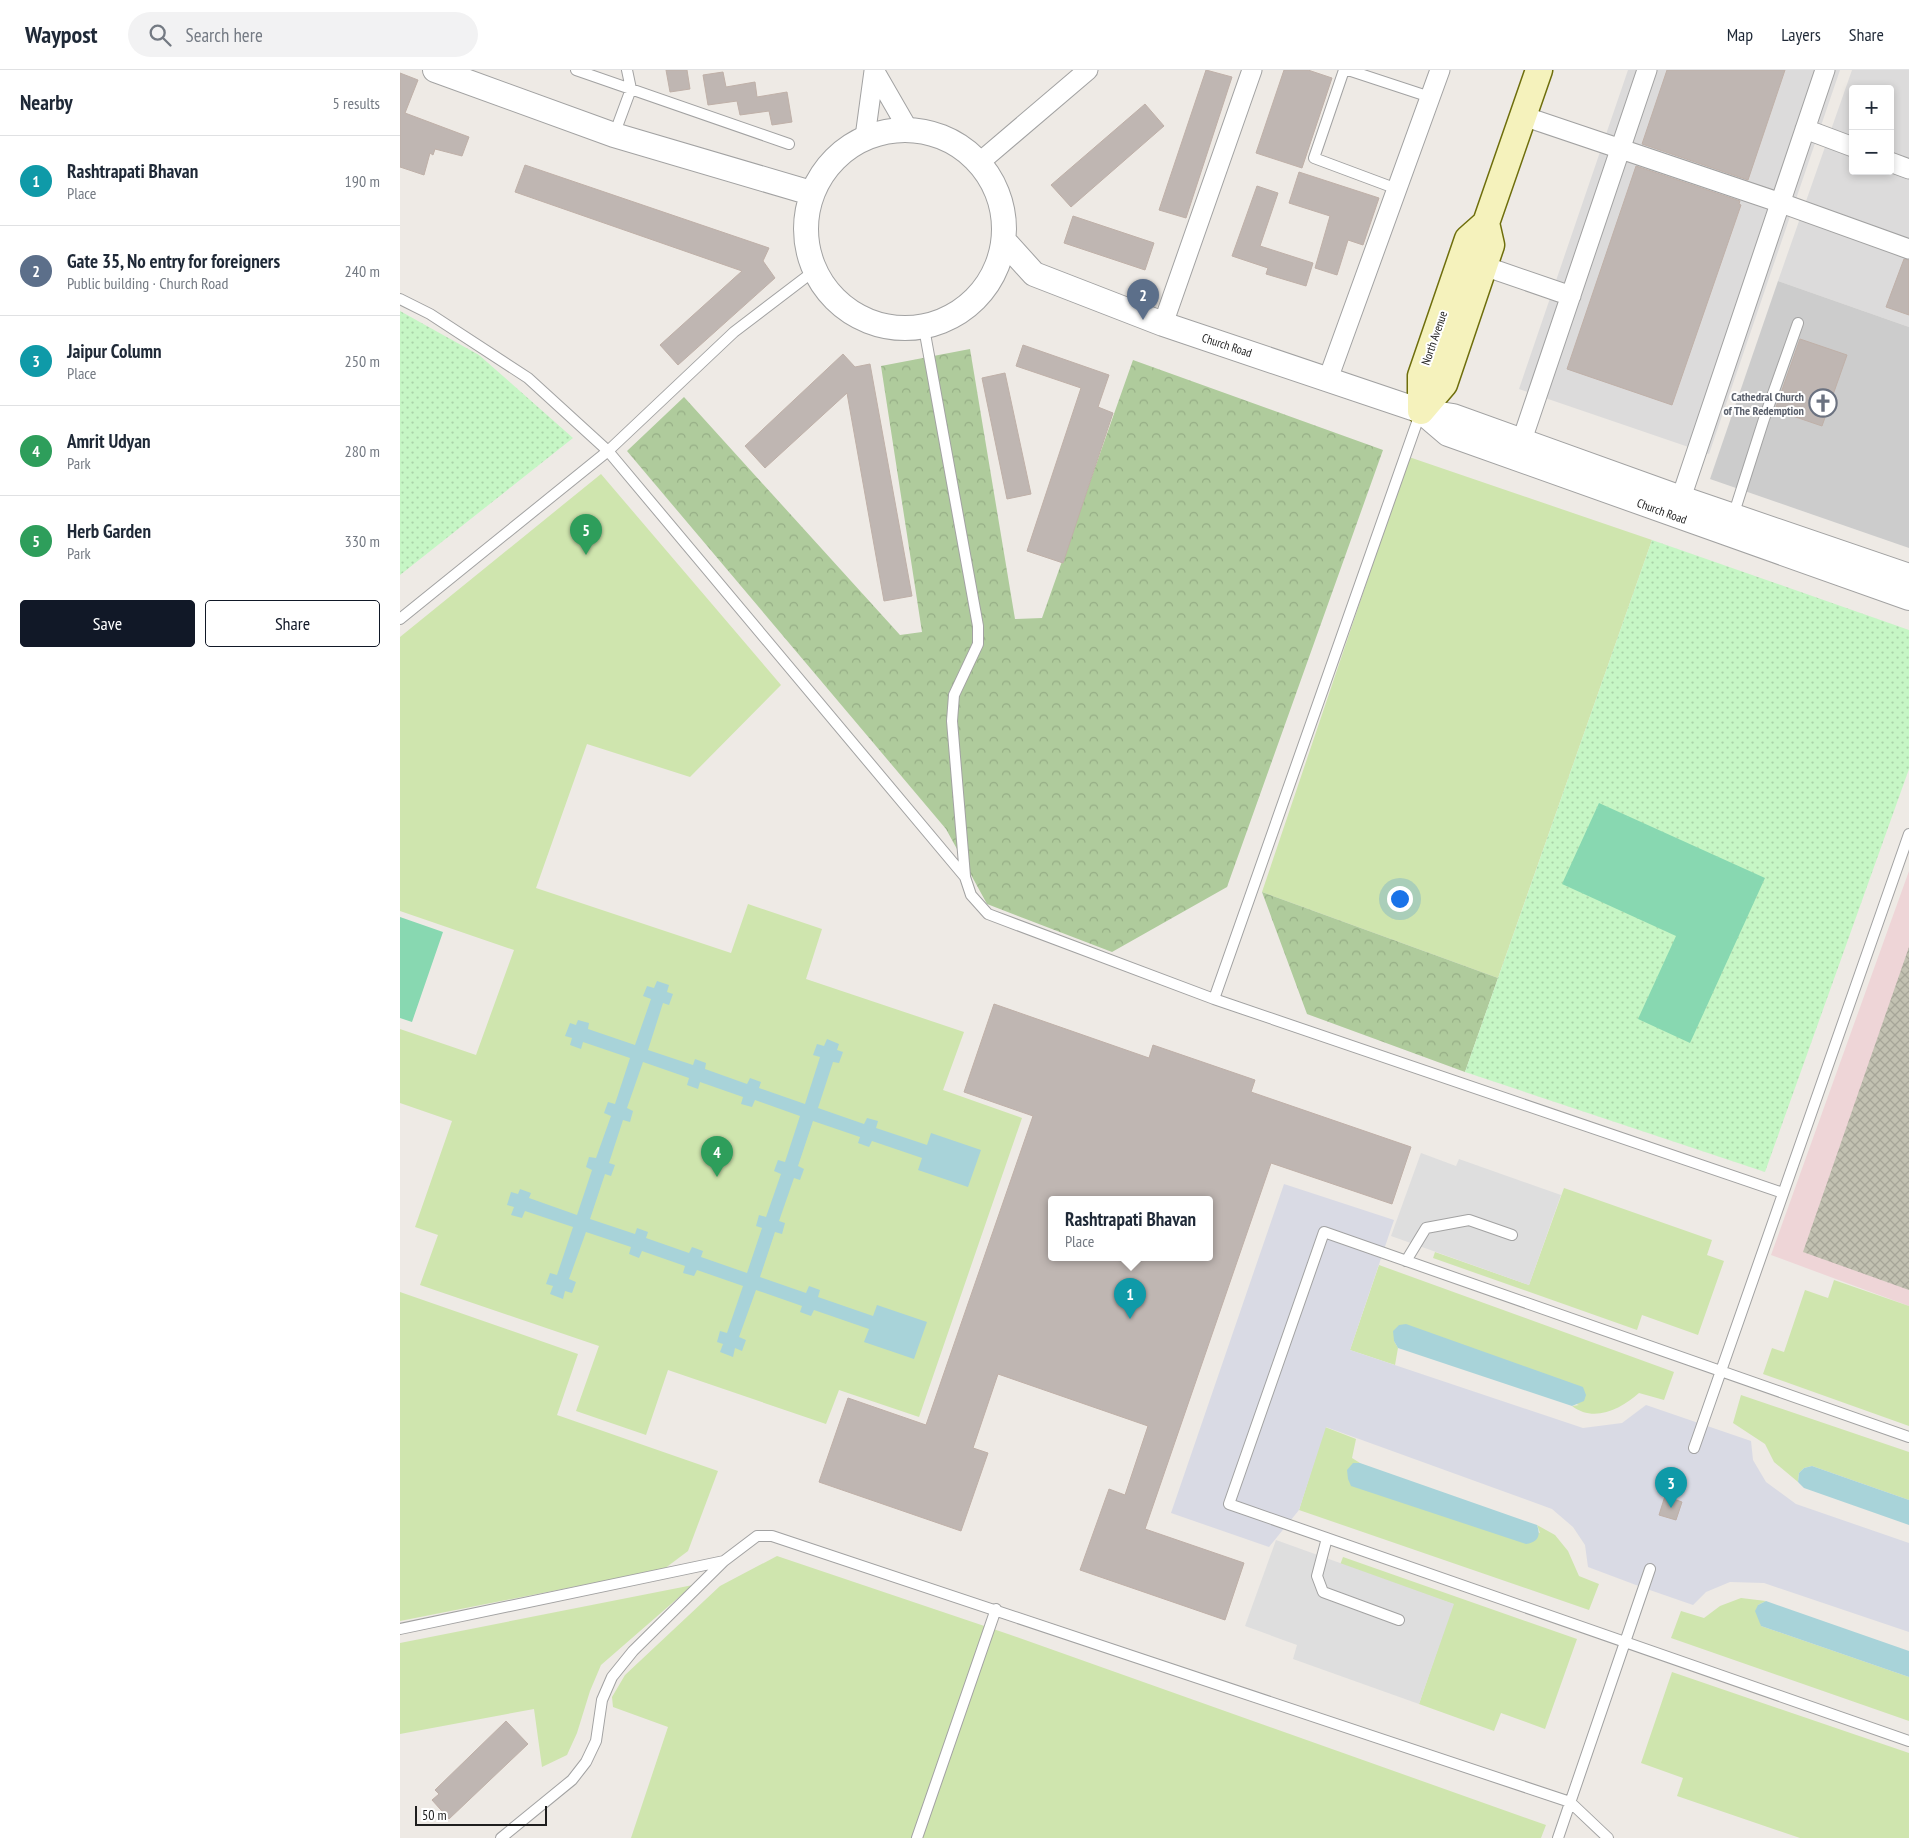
<!DOCTYPE html>
<html lang="en">
<head>
<meta charset="utf-8">
<style>
	:root { --surface:#fff; --page:#f2f2f3; --text:#1f2937; --muted:#747a83; --line:#e0e1e3; --accent:#111827 }
	body { margin:0; font-family:"PT Sans Narrow",sans-serif; background:var(--page); color:var(--text) }
	.controls { position:absolute; right:15px; top:15px; display:grid; overflow:hidden; border-radius:5px; box-shadow:0 2px 8px #0003 }
	.controls button { width:45px; height:45px; display:grid; place-items:center; padding:0; border:0; border-bottom:1px solid var(--line); background:var(--surface); color:var(--text); font:25px sans-serif }
	.scale { position:absolute; left:15px; bottom:12px; width:132px; box-sizing:border-box; padding-left:5px; border:2px solid #1e1e1e; border-top:0; font-size:14px; line-height:18px; white-space:nowrap; color:#1e1e1e; -webkit-text-stroke:4px #fff; paint-order:stroke }
	.you { position:absolute; left:999px; top:828px; width:18px; height:18px; margin:-12px; border:4px solid #fff; border-radius:50%; background:#1a73e8; box-shadow:0 0 0 8px #1a73e833 }
	.badge { display:grid; place-items:center; width:32px; height:32px; border-radius:50%; background:var(--accent); color:#fff; font-size:16px; font-weight:700 }
	.pin { position:absolute; translate:-50% -41px; filter:drop-shadow(0 1px 2px #0008) }
	.pin::after { content:''; position:absolute; top:26px; width:18px; height:15px; background:inherit; clip-path:polygon(0 0,100% 0,50% 100%) }
	.popup { position:absolute; left:648px; top:1126px; width:165px; height:65px; box-sizing:border-box; display:grid; place-content:center; border-radius:5px; background:var(--surface); filter:drop-shadow(0 1px 4px #0005); font-size:16px; white-space:nowrap; color:var(--muted) }
	.popup b { font-size:19px; color:var(--text) }
	.popup::after { content:''; position:absolute; left:50%; top:100%; margin-left:-10px; border:10px solid transparent; border-top-color:var(--surface) }
	.list { margin:0; padding:0; list-style:none }
	h2 { display:flex; justify-content:space-between; align-items:center; height:65px; margin:0; padding:0 20px; font-size:21px }
	h2 small { font-size:16px; font-weight:400; color:var(--muted) }
	.list li { display:grid; grid-template-columns:32px 1fr auto; gap:15px; align-items:center; box-sizing:border-box; height:90px; padding:0 20px; border-top:1px solid var(--line) }
	.list b { display:block; font-size:19px; white-space:nowrap }
	.list p { margin:0; font-size:16px; white-space:nowrap; color:var(--muted) }
	.list em { font-size:16px; font-style:normal; color:var(--muted) }
	.actions { display:flex; gap:10px; padding:15px 20px }
	.actions a { flex:1; padding:11px 0; border:1px solid var(--accent); border-radius:5px; text-align:center; font-size:18px; color:var(--accent) }
	.actions .main { background:var(--accent); color:#fff }
	.icon { flex:none; width:28px; height:28px; fill:none; stroke:currentColor; stroke-width:2; stroke-linecap:round; stroke-linejoin:round }
	.map { position:relative; flex:none; width:1509px; height:1768px; overflow:hidden }
	header { display:flex; align-items:center; gap:30px; box-sizing:border-box; height:70px; padding:0 25px; background:var(--surface); border-bottom:1px solid var(--line) }
	header strong { font-size:24px }
	nav { display:flex; gap:28px; margin-inline-start:auto; font-size:18px }
	.search { width:350px; height:45px; background:var(--page); display:flex; align-items:center; gap:12px; box-sizing:border-box; padding:0 18px; border-radius:28px; color:var(--muted); font-size:19px }
	main { display:flex }
	aside { flex:1; background:var(--surface) }
	.map>svg:first-child { display:block }
</style>
</head>
<body>
<header>
<strong>Waypost</strong>
<div class="search"><svg class="icon" aria-label="search" viewBox="0 0 24 24"><circle cx="10" cy="10" r="6"/><path d="M15 15l6 6"/></svg>Search here</div>
<nav><a>Map</a><a>Layers</a><a>Share</a></nav>
</header>
<main>
<aside>
<h2>Nearby<small>5 results</small></h2>
<ul class="list">
<li><span class="badge" style="background:#0f9aa8">1</span><div><b>Rashtrapati Bhavan</b><p>Place</p></div><em>190 m</em></li>
<li><span class="badge" style="background:#5c6f8a">2</span><div><b>Gate 35, No entry for foreigners</b><p>Public building · Church Road</p></div><em>240 m</em></li>
<li><span class="badge" style="background:#0f9aa8">3</span><div><b>Jaipur Column</b><p>Place</p></div><em>250 m</em></li>
<li><span class="badge" style="background:#2e9e5b">4</span><div><b>Amrit Udyan</b><p>Park</p></div><em>280 m</em></li>
<li><span class="badge" style="background:#2e9e5b">5</span><div><b>Herb Garden</b><p>Park</p></div><em>330 m</em></li>
</ul>
<div class="actions"><a class="main">Save</a><a>Share</a></div>
</aside>
<div class="map">
<svg width="1509" height="1768" viewBox="0 0 1509 1768">
	<defs>
		<pattern id="construction-cross-hatch" width="8" height="8" patternUnits="userSpaceOnUse" patternTransform="scale(1.25)"><rect width="8" height="8" fill="#c2c1b1"/><path d="M0 0l8 8M0 8l8-8" fill="none" stroke="#a6a598"/></pattern>
		<pattern id="forest-crowns" width="20" height="18" patternUnits="userSpaceOnUse" patternTransform="scale(1.25)"><rect width="20" height="18" fill="#afcb9c"/><path d="M2 6a3 3 0 1 1 6 0M12 15a3 3 0 1 1 6 0" fill="none" stroke="#96ae86"/></pattern>
		<pattern id="park-dots" width="8" height="8" patternUnits="userSpaceOnUse" patternTransform="scale(1.25)"><rect width="8" height="8" fill="#c6f6c5"/><path d="M2 2h.1M6 6h.1" fill="none" stroke="#aad2a9" stroke-width="1.8" stroke-linecap="round"/></pattern>
	</defs>
	<rect width="100%" height="100%" fill="#eeeae5"/>
	<!-- residential -->
	<path fill="#dcdbdb" fill-rule="evenodd" d="M1228,0H1440L1309,384L1119,319Z
		M1452,0H1509V257L1378,211ZM1453,19H1490V101H1453Z"/>
	<!-- commercial -->
	<path fill="#eed5d7" d="M1509,801V1236L1371,1185Z"/>
	<!-- religious -->
	<path fill="#ccc" d="M1378,211L1509,257V478L1310,409Z"/>
	<!-- construction -->
	<path fill="url(#construction-cross-hatch)" d="M1509,877V1220L1403,1182Z"/>
	<!-- grass -->
	<path fill="#cfe5ae" d="M1009,387L1252,470L1098,908L862,822Z
		M201,404L381,615L290,707L187,674L136,818L331,883L348,834L422,859L406,909L564,962L543,1020L622,1048L519,1347L439,1320L426,1354L268,1300L246,1365L176,1341L199,1276L20,1215L38,1165L15,1157L52,1051L0,1033V959L76,985L114,880L0,841V567Z
		M1164,1118L1312,1170L1307,1185L1324,1191L1298,1265L1242,1245L1237,1260L1033,1188L1035,1182L1129,1215Z
		M979,1195L1274,1302L1264,1330L1239,1323C1221,1339 1194,1353 1172,1336L1179,1335L994,1271L998,1278L995,1295L950,1280Z
		M1434,1210L1509,1236V1356L1363,1304L1372,1278L1384,1282L1405,1220L1428,1228Z
		M0,1222L178,1284L157,1345L318,1401L288,1481L264,1499L0,1551Z
		M1341,1325L1509,1382V1430L1412,1396L1404,1398L1399,1403L1398,1412L1374,1392L1365,1374L1333,1353Z
		M925,1357L956,1369L952,1388L960,1393H953L1140,1463L1137,1455L1155,1465L1168,1481L1179,1506L1199,1514L1189,1540L899,1440Z
		M377,1486L608,1564L1146,1755L1141,1768H231L268,1657L213,1637L212,1627L225,1605L320,1516Z
		M943,1487L1177,1569L1145,1659L1101,1643L1094,1661L1019,1634L1053,1534L940,1495Z
		M293,1515L201,1595L190,1621L177,1663L167,1685L142,1697L134,1639L0,1664V1573Z
		M1341,1528L1366,1531L1358,1535L1361,1556L1509,1607V1651L1271,1568L1281,1541L1304,1548L1320,1536Z
		M1272,1602L1509,1683V1768H1400L1277,1726L1283,1708L1241,1693Z"/>
	<!-- forest -->
	<path fill="url(#forest-crowns)" d="M570,279L615,549L642,548L733,290L983,380L827,817L712,882L587,834L546,759L227,381L284,327L500,565L522,562L481,296Z
		M862,822L1098,908L1065,1002L907,944Z"/>
	<!-- park -->
	<path fill="url(#park-dots)" d="M0,241L79,285L173,368L0,505Z
		M1252,470L1509,560V699L1365,1102L1065,1002Z"/>
	<!-- pitch -->
	<path fill="#88d8b1" d="M1199,733L1365,808L1290,973L1238,949L1276,866L1162,814Z
		M0,847L43,862L12,952L0,948Z"/>
	<!-- parking -->
	<path fill="#dedede" d="M1021,1083L1056,1096L1059,1089L1161,1125L1129,1215L991,1166Z
		M876,1470L1054,1534L1019,1634L893,1589L897,1575L845,1556Z"/>
	<!-- plaza -->
	<path fill="#d9dae4" d="M884,1114L994,1150L950,1280L1183,1358L1222,1353L1246,1335L1351,1371L1353,1390L1366,1412L1396,1434L1509,1473V1562L1364,1513L1330,1512L1306,1522L1293,1535L1244,1518L1188,1497L1185,1475L1173,1457L1152,1439L926,1357L899,1440L869,1477L771,1443Z"/>
	<!-- water -->
	<path fill="#a8d3d9" fill-rule="evenodd" d="M257,911L269,915L267,922L273,924L269,935L263,933L248,980L293,995L295,989L306,993L305,999L347,1014L350,1008L361,1012L359,1018L405,1034L420,987L413,985L417,974L424,976L427,969L439,974L437,980L443,982L439,993L433,992L418,1038L464,1054L467,1048L478,1051L476,1058L527,1075L531,1063L581,1080L568,1117L518,1100L522,1088L472,1071L469,1077L458,1073L460,1067L413,1051L398,1096L404,1099L400,1110L394,1108L379,1151L385,1153L382,1164L375,1162L360,1207L406,1223L409,1216L420,1220L418,1227L473,1246L477,1235L527,1252L514,1289L464,1272L469,1259L414,1240L411,1246L400,1242L402,1236L356,1220L339,1267L346,1270L342,1281L335,1278L333,1287L320,1282L323,1274L317,1272L320,1261L327,1263L343,1216L297,1200L294,1206L283,1203L285,1196L242,1181L239,1188L229,1184L231,1177L186,1162L169,1209L176,1212L172,1223L165,1221L163,1229L150,1224L153,1216L146,1214L150,1203L157,1205L173,1157L125,1141L122,1148L111,1145L114,1137L107,1135L111,1122L118,1124L120,1119L131,1123L129,1128L177,1145L192,1100L186,1097L189,1087L196,1088L211,1046L204,1043L208,1032L215,1034L230,988L183,972L181,979L170,975L172,968L165,966L170,953L176,955L178,950L189,953L188,959L235,975L251,929L243,926L247,916L254,918ZM243,992L289,1008L287,1015L298,1019L300,1012L343,1027L341,1034L352,1037L355,1030L400,1046L385,1092L378,1090L374,1101L381,1104L366,1147L359,1145L356,1156L362,1158L347,1203L301,1187L303,1181L292,1177L289,1183L246,1168L248,1162L237,1158L235,1164L190,1149L205,1104L211,1106L215,1095L209,1093L223,1050L230,1052L233,1041L227,1038Z
		M1006,1254L1183,1317L1186,1325L1184,1331L1172,1336L998,1278L994,1271L993,1261L999,1255Z
		M953,1393H960L1137,1455C1141,1466 1138,1472 1126,1474L951,1416L948,1409L947,1400Z
		M1412,1396L1509,1430V1455L1404,1418L1398,1412L1399,1403L1404,1398Z
		M1366,1531L1509,1581V1607L1361,1556L1355,1541L1358,1535Z"/>
	<!-- building -->
	<path fill="#bfb6b2" stroke="#bfb0a8" fill-rule="evenodd" d="M266,0H287L290,19L270,22Z
		M806,0L832,7L786,148L759,140Z
		M884,0H908L932,8L902,98L856,83Z
		M1267,0H1385L1348,110L1242,74Z
		M323,2L326,17L355,12L357,27L387,22L392,52L372,55L369,41L340,45L337,31L308,35L303,5Z
		M0,3L18,10L5,43L69,67L62,86L35,79L33,85L30,83L24,105L0,97Z
		M745,34L764,56L671,137L651,115Z
		M125,95L369,178L363,191L375,208L278,295L260,275L342,201L115,122Z
		M1236,96L1340,131L1339,134L1341,135L1272,335L1167,299Z
		M899,102L979,128L963,175L948,170L937,205L915,198L930,146L889,133Z
		M857,116L878,123L860,176L913,193L906,216L866,204L868,198L832,186Z
		M673,146L754,173L745,200L664,173Z
		M1504,189L1509,190V245L1486,237Z
		M1400,269L1447,285L1422,356L1375,340Z
		M623,275L709,305L698,337L713,343L663,493L627,481L681,318L616,296Z
		M443,284L455,297L470,294L512,526L484,531L447,323L365,398L345,376Z
		M605,303L631,424L607,429L582,308Z
		M594,934L749,988L753,975L855,1010L851,1022L1011,1077L992,1134L871,1093L745,1459L844,1493L825,1550L680,1500L709,1419L725,1425L748,1356L598,1304L573,1378L588,1383L561,1461L419,1412L448,1328L526,1355L633,1046L564,1022ZM651,1130H809V1188H651Z
		M1265,1426L1282,1432L1276,1450L1259,1445Z
		M106,1651L128,1674L49,1749L32,1730L39,1724L35,1720Z"/>
	<g fill="none" stroke-linecap="round" stroke-linejoin="round">
		<!-- service casing -->
		<g stroke="#a2a2a2" stroke-width="12">
			<path id="service" d="M176,0L389,74
				M944,0L914,88L997,119
				M948,0L1030,27
				M214,65L231,19L227,0
				M0,229L30,244L128,308L208,381L565,807L571,825L588,844L814,929L1383,1123
				M524,258L578,556V574L554,625L552,651L565,806
				M1333,446L1364,349L1398,253
				M0,549L208,381L334,262L414,201
				M814,929L1021,341
				M1006,1191L1026,1158L1069,1150L1112,1165
				M1509,1367L924,1162L829,1434L1509,1671
				M1294,1378L1509,764
				M927,1468L917,1506L923,1522L999,1550
				M0,1559L324,1491
				M101,1768L172,1710L186,1692L196,1671L202,1630L212,1607L233,1581L324,1491L357,1466H372L1170,1732L1208,1768
				M517,1768L596,1539
				M1158,1768L1250,1499"/>
		</g>
		<!-- minor casing -->
		<g stroke="#a2a2a2" stroke-width="21">
			<path id="minor" d="M474,0L508,59
				M1123,46L1381,133L1509,179
				M1405,59L1453,77
				M465,67L474,1
				M580,92L688,0
				M1490,92L1509,99
				M1084,196L1171,226
				M763,254L852,0
				M928,309L1040,0
				M1122,370L1247,0
				M1281,428L1425,0"/>
		</g>
		<!-- tertiary casing -->
		<g stroke="#a2a2a2" stroke-width="26">
			<path id="tertiary" d="M35,0L214,65L411,123
				M406 159a99 99 0 1 1 198 0a99 99 0 1 1-198 0Z
				M604,171L634,204L763,254L1021,341L1053,346L1281,428L1509,506
				M1021,341L1048,364L1509,528"/>
		</g>
		<!-- secondary casing -->
		<g stroke="#6e6e0c" stroke-width="29">
			<path id="secondary" d="M1021,341V306L1068,169L1086,153L1139,0
				M1021,341L1044,314L1091,175L1086,153"/>
		</g>
		<!-- service -->
		<use href="#service" stroke="#fff" stroke-width="10"/>
		<!-- minor -->
		<use href="#minor" stroke="#fff" stroke-width="19"/>
		<!-- tertiary -->
		<use href="#tertiary" stroke="#fff" stroke-width="24"/>
		<!-- secondary -->
		<use href="#secondary" stroke="#f5f2bc" stroke-width="26"/>
	</g>
	<!-- icons -->
	<defs>
		<g id="church-ring" transform="scale(1.4375)"><circle r="9.5" fill="#fff" stroke="#6b7280" stroke-width="1.5"/><path d="M-1.2-6h2.4v3.5h3.3v2.4h-3.3V6h-2.4V-.1h-3.3v-2.4h3.3Z" fill="#6b7280"/></g>
	</defs>
	<g fill-rule="evenodd">
		<use href="#church-ring" x="1423" y="333"/>
	</g>
	<g text-anchor="middle" dominant-baseline="central" stroke-width="4" stroke-linejoin="round" paint-order="stroke">
		<!-- street labels -->
		<g font-size="12" fill="#1e1e1e" stroke="#fff">
			<text transform="translate(1034 268) rotate(-71)">North Avenue</text>
			<text transform="translate(827 275) rotate(18)">Church Road</text>
			<text transform="translate(1262 441) rotate(20)">Church Road</text>
		</g>
		<!-- worship labels -->
		<g font-size="12" font-weight="bold" fill="#5b616d" stroke="#fff" text-anchor="end">
			<text x="1404" y="326">Cathedral Church<tspan x="1404" dy="14">of The Redemption</tspan></text>
		</g>
	</g>
</svg>
<div class="controls">
<button>+</button>
<button>−</button>
</div>
<div class="scale">50 m</div>
<div class="you"></div>
<div class="pin badge" style="left:730px;top:1249px;background:#0f9aa8">1</div>
<div class="popup"><b>Rashtrapati Bhavan</b>Place</div>
<div class="pin badge" style="left:743px;top:250px;background:#5c6f8a">2</div>
<div class="pin badge" style="left:1271px;top:1438px;background:#0f9aa8">3</div>
<div class="pin badge" style="left:317px;top:1107px;background:#2e9e5b">4</div>
<div class="pin badge" style="left:186px;top:485px;background:#2e9e5b">5</div>
</div>
</main>
</body>
</html>
